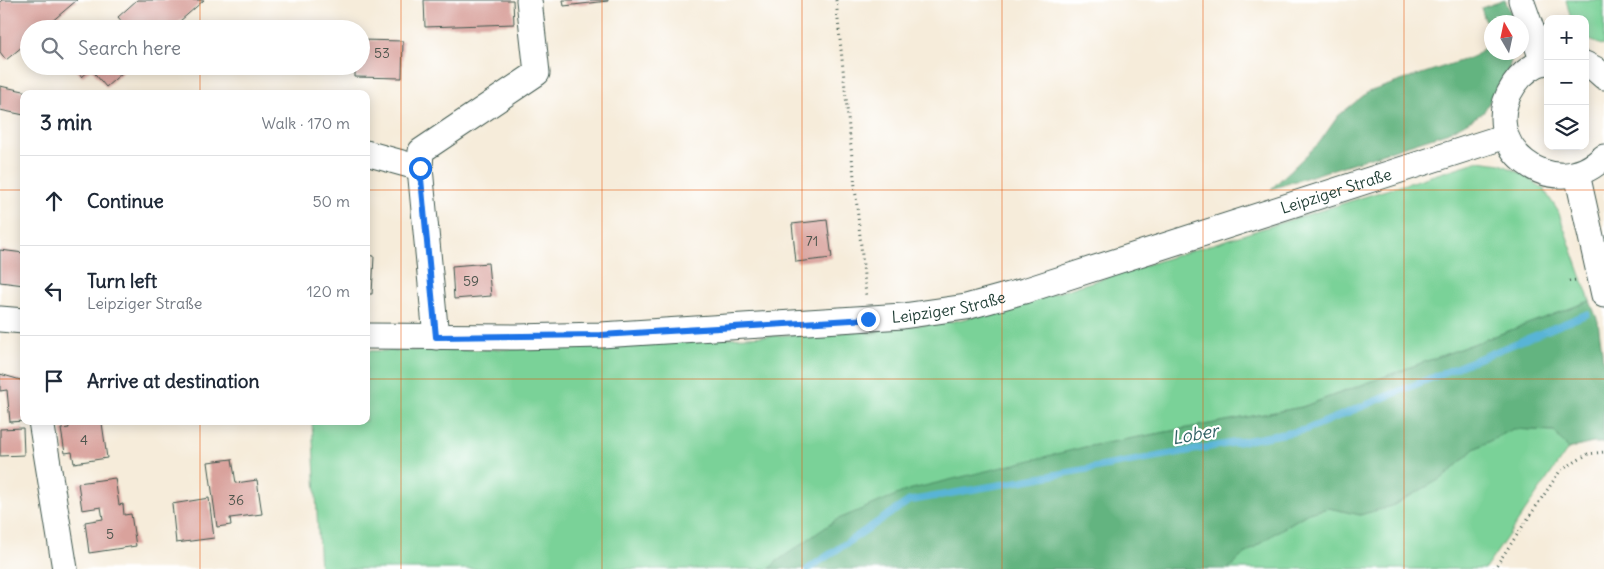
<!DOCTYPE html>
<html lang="en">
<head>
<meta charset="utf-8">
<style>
	:root { --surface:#fff; --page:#f2f2f3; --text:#1f2937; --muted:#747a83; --line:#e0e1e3 }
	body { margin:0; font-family:Delius,sans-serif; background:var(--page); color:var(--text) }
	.controls { position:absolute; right:15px; top:15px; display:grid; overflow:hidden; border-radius:10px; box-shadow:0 2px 12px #0003 }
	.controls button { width:45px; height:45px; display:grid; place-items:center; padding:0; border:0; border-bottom:1px solid var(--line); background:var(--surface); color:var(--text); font:25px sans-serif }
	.compass { position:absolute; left:1484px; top:15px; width:45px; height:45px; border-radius:50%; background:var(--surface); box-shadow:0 2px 12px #0003; rotate:351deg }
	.stop { position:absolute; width:15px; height:15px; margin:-11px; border:4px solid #1a73e8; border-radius:50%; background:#fff }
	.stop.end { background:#1a73e8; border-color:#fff; box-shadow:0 1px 5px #0008 }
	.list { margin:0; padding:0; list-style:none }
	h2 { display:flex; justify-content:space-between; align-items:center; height:65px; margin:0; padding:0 20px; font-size:21px }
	h2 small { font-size:16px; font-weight:400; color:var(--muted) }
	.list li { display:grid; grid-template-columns:32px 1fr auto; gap:15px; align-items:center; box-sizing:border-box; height:90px; padding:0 20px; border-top:1px solid var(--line) }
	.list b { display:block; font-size:19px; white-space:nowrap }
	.list p { margin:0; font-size:16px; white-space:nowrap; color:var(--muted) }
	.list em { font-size:16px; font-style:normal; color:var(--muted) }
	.icon { flex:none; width:28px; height:28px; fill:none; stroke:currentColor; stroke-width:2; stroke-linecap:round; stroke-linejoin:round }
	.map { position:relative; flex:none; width:1604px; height:569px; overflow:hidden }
	.search { position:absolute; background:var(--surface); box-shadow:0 2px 12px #0003; left:20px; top:20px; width:350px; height:55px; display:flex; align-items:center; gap:12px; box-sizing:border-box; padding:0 18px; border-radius:28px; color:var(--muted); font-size:19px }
	.panel { position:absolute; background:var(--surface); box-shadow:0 2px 12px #0003; left:20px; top:90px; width:350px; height:335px; border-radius:10px }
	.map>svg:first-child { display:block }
</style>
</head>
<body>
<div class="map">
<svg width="1604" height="569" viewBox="0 0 1604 569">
	<rect width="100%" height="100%" fill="#fff"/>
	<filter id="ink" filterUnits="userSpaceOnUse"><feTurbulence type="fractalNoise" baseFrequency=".02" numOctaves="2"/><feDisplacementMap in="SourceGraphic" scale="10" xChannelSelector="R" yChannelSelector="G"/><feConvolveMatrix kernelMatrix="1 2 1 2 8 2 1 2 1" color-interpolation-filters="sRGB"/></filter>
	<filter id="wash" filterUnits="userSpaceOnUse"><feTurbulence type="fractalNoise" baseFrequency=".0096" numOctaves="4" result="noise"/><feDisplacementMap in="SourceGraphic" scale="20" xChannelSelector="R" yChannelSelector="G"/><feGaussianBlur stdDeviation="1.12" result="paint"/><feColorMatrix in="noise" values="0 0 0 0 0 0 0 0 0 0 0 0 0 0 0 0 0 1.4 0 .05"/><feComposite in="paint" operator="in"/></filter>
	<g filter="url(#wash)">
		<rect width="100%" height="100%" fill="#f6ecda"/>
		<!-- green -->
		<path fill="#7ad298" stroke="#4c8866" d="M1566,0H1604V46L1585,38V19H1571Z
			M1479,161L1501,164L1520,173L1543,188L1558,211L1590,301L1302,407L1085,447L776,562L770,569H320L312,421H366V351L509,349L866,331L955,321L1008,308Z
			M1513,429L1554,431L1568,449L1485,569H1228L1242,556L1275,533L1308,513L1329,508L1361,515L1444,477L1474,449Z"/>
		<!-- forest -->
		<path fill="#63b480" stroke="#41785a" d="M1505,0L1515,22H1492V52L1513,53V54L1509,68L1483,113L1449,132L1271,189L1319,143L1338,116L1368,92L1475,56L1485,47L1490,35L1481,8Z
			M1590,301L1598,321L1604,367L1603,443H1593L1568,449L1554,431L1513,429L1474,449L1444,477L1392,506L1360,515L1329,508L1308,513L1275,533L1242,556L1228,569H770L776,562L836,520L908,490L1085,447L1302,407Z"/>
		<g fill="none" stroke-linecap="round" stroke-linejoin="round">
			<!-- stream -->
			<path stroke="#58b4d6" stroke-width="7" d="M808,569L909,501L1305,430L1587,314"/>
		</g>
		<g id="blocks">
			<!-- building -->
			<path fill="#d9a29c" d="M2,0H77L43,29H29V41L6,60L0,52V2Z
				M137,0H204L171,29H128L118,17Z
				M424,0H513L514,24L425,27Z
				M563,0H608V1L564,6Z
				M361,40L403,41L402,78L355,77V66H361Z
				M73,66H130L106,87L91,69L82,77Z
				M0,86L33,93L24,94V115L0,110Z
				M827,220L832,258L796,262L792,224Z
				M0,250L24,253V285L0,282Z
				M366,255L374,256L372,294H366Z
				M488,263L491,296L454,299L452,266Z
				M0,374L24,381V421L10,422L7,390L0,391Z
				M68,421H100V423H102L107,458L74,463L72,452L65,453L61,429L69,428Z
				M23,428L24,455L0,456V429Z
				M232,459L236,483L257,480L262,514L230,518L231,525L217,527L208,462Z
				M115,478L119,505L123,504L124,515L131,514L136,546L89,553L85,522L103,519L101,507L82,510L78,483Z
				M209,498L214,538L176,543L172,504Z"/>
		</g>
	</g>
	<g filter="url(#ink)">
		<use href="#blocks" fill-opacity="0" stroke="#3f574d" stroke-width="1"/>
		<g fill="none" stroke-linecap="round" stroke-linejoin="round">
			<!-- minor casing -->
			<g stroke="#3f574d" stroke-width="27">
				<g id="minor">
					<path d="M1521,0L1543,62"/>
					<path d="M1548,61C1534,64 1522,73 1514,85C1474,144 1553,207 1604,157"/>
					<path d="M1585,64L1595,69L1604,77"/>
					<path d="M366,153L420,168"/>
					<path d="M1577,174L1604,295"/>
					<path d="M0,319L24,321"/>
					<path id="s1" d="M366,336L517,337L601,335L903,316L966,307L1024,291L1506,136"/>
					<path d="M436,337L420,168L421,151L537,73L529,0"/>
					<path d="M41,421L65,569"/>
				</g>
			</g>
			<!-- path -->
			<path stroke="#3f574d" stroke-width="3" stroke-dasharray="1 4" stroke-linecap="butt" d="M836,0L866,295
				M1569,281L1577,280
				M1494,569L1560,471L1588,454L1604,452"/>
			<!-- minor -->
			<use href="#minor" stroke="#fff" stroke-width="25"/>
		</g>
	</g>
	<g fill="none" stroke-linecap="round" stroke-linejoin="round" filter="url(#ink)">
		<!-- route -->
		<path stroke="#1a73e8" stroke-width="6" d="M420,168L436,337L601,335L868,319"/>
	</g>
	<!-- grid -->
	<path fill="none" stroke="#e8590c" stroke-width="1" stroke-opacity="0.55" d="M200,0V29M401,0V569M602,0V569M802,0V569M1002,0V569M1203,0V569M1404,0V569M200,66V94M0,190H24M366,190H1604M0,379H24M366,379H1604M200,421V569"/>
	<g text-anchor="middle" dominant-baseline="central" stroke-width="4.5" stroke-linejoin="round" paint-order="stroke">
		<!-- number labels -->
		<g font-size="14" fill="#4e564e">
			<text x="382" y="53">53</text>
			<text x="812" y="241">71</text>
			<text x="471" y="281">59</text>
			<text x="84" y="440">4</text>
			<text x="236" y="500">36</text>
			<text x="110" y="534">5</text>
		</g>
		<!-- street labels -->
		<g font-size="16" fill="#1f3d34" stroke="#fff">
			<text stroke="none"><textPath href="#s1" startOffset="989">Leipziger Straße</textPath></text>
			<text stroke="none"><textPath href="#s1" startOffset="584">Leipziger Straße</textPath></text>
		</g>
		<!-- water labels -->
		<g font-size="18" font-style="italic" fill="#306165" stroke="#fff">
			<text transform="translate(1195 434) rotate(-10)">Lober</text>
		</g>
	</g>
</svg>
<div class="controls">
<button>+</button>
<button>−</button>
<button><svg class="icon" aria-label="layers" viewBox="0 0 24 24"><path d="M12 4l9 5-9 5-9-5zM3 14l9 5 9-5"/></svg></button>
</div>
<svg class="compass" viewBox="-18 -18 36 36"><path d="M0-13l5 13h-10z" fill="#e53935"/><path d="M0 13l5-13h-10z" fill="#747a83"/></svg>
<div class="stop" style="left:420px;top:168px"></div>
<div class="stop end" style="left:868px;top:319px"></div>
<div class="search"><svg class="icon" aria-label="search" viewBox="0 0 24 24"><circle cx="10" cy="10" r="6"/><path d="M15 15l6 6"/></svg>Search here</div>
<section class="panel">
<h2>3 min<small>Walk · 170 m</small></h2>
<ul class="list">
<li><svg class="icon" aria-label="ahead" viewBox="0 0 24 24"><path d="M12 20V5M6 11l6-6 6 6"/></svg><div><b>Continue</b></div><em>50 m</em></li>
<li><svg class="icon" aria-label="left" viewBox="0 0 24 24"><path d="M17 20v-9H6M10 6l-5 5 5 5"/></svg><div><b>Turn left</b><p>Leipziger Straße</p></div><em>120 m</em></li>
<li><svg class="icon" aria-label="arrive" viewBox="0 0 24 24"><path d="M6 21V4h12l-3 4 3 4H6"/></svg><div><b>Arrive at destination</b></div></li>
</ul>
</section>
</div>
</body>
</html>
